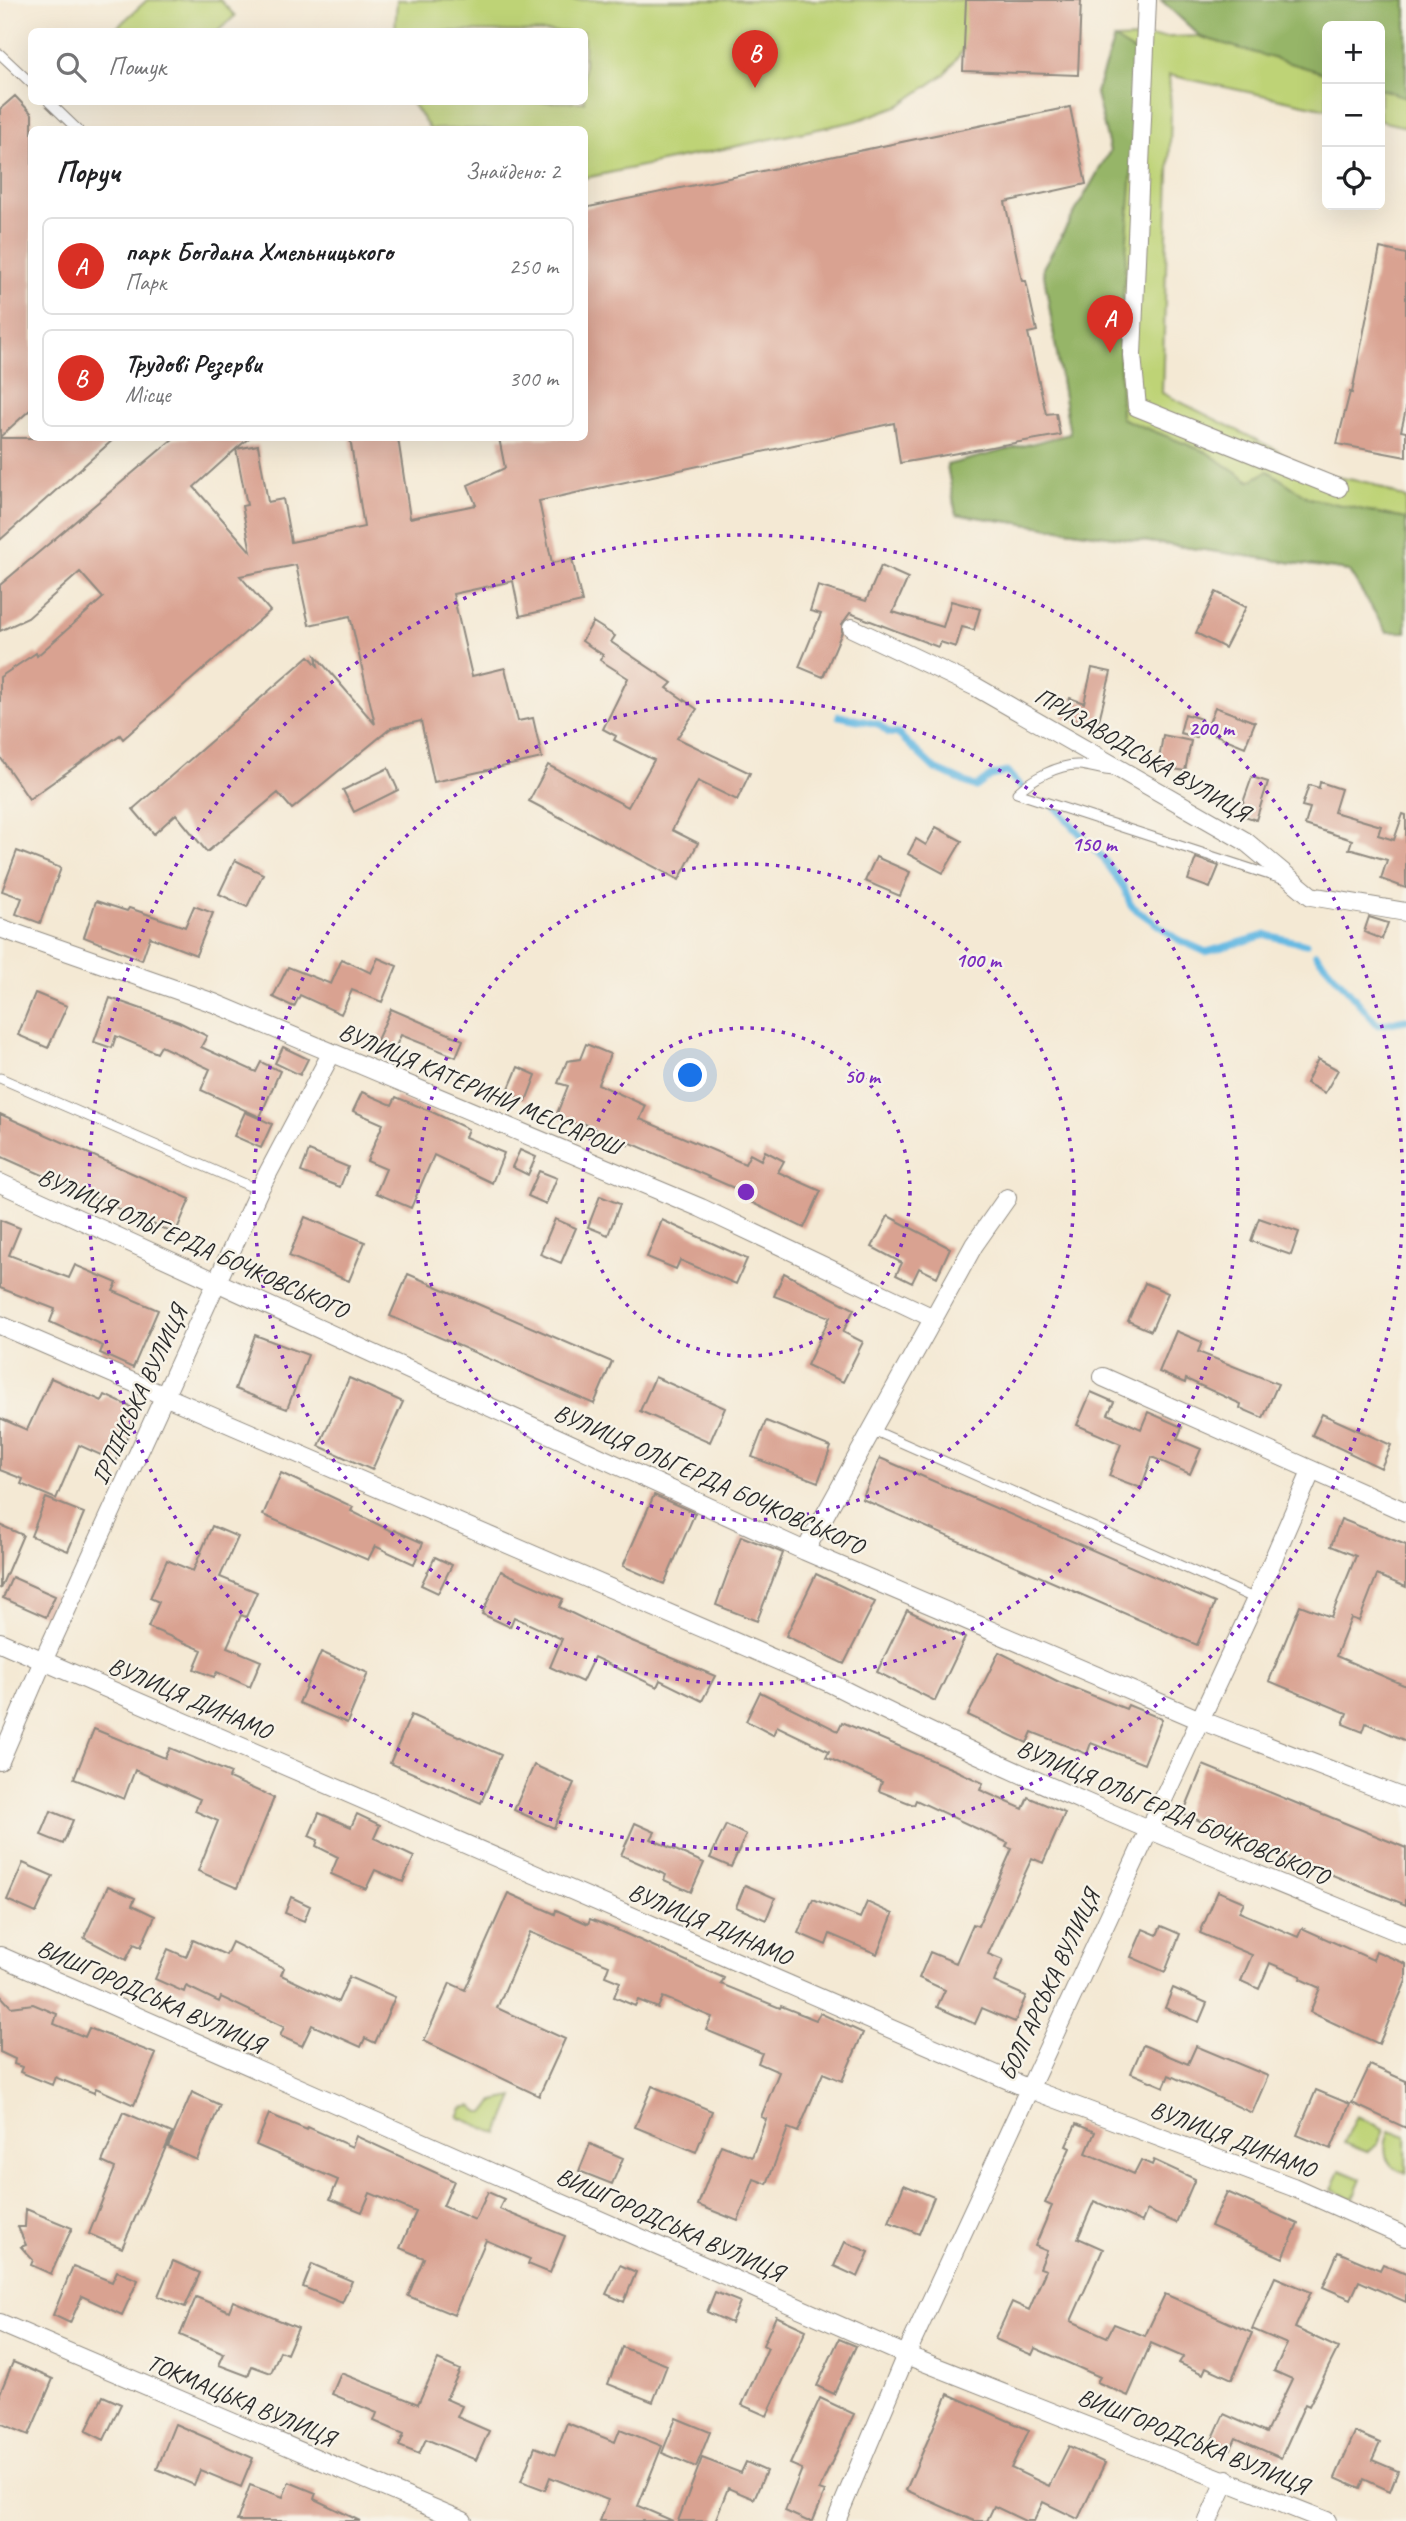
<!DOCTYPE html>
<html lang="uk">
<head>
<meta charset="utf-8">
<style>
	:root { --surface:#fff; --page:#f2f2f2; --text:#202124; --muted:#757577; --line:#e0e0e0; --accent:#d93025 }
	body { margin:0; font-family:Caveat,sans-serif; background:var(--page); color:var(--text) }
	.controls { position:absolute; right:21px; top:21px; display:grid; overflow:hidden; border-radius:10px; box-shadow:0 7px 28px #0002 }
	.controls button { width:63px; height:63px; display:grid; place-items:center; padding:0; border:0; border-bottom:2px solid var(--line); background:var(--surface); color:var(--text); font:35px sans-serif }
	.you { position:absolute; left:691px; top:1076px; width:24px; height:24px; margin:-18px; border:5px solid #fff; border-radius:50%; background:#1a73e8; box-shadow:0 0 0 10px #1a73e833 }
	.badge { display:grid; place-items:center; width:46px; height:46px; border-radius:50%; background:var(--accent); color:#fff; font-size:23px; font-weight:700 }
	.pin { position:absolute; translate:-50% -58px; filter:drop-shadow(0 2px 4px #0008) }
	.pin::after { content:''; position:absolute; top:37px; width:24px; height:21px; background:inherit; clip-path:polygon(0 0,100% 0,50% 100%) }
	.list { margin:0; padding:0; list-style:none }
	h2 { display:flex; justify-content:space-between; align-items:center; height:91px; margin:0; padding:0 28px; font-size:30px }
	h2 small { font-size:23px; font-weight:400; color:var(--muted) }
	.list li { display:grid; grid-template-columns:46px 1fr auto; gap:21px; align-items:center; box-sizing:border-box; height:98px; margin:0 14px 14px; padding:0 14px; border:2px solid var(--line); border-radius:10px }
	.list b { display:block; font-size:26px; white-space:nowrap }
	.list p { margin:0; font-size:23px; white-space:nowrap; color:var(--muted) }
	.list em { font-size:23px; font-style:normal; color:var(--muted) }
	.icon { flex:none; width:38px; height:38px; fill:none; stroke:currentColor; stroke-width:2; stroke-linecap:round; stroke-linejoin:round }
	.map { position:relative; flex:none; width:1406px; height:2521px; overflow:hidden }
	.search { position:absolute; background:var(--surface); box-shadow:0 7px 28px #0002; left:28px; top:28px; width:560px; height:77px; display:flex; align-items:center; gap:18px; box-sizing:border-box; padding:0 24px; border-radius:10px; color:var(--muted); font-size:26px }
	.panel { position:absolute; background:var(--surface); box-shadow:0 7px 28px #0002; left:28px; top:126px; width:560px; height:315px; border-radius:10px }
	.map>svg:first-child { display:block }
</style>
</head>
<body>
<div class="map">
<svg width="1406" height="2521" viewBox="0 0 1406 2521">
	<rect width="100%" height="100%" fill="#f7f3e8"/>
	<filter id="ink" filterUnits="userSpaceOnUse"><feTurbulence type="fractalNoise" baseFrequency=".0143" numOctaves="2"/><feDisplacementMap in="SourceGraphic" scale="14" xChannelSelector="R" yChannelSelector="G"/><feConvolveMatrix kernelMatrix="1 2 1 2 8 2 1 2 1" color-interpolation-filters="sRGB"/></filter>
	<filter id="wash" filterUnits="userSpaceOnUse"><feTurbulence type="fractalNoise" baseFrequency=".00686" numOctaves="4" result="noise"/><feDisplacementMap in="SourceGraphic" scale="28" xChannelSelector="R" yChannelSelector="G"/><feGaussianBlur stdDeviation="1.57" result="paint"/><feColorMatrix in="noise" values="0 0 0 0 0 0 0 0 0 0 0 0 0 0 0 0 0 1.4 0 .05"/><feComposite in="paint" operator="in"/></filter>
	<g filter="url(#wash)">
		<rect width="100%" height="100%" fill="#f4e9d4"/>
		<!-- green -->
		<path fill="#bed376" stroke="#747f50" stroke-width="2" d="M147,0H220L235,16L218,31H113Z
			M397,0H984L975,34L945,74L900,105L856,121L585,178L584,130L430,129L411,102H584V32L395,31Z
			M1161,0H1406V127L1380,121V26H1327V109L1169,75L1171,111L1162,393L1277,450L1309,472L1370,483L1406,499V632H1387L1349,571L956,514L947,465L1070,434L1043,268L1110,151L1096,93L1114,39L1200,36Z
			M514,2097L498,2134L458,2117L462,2108L472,2106L480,2112H486L494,2101Z
			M1357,2116L1384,2129L1378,2144L1367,2152L1344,2143Z
			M1389,2131L1406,2136V2173C1384,2167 1382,2150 1389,2131Z
			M1340,2170L1361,2179L1353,2199L1332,2190Z"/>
		<!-- forest -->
		<path fill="#96b567" stroke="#607049" stroke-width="2" d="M1161,0H1406V97L1380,89V26H1327V74L1201,37Z
			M1114,39L1140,55L1120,338L1121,418L1206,452L1250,481L1268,471L1309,498L1406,519V632H1387L1349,571L956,514L947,465L1070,434L1043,268L1110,151L1096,93Z"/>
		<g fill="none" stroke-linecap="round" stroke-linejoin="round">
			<!-- stream -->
			<path stroke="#66b9e2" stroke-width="7" d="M839,716L878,724L889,733L898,734L935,769L976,787L991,776L1007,772L1024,790
				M1053,805L1103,858L1124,888L1131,906L1179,940L1206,952L1266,935L1306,944
				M1316,954L1378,1025L1406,1020"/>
		</g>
		<g id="blocks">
			<!-- building -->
			<path fill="#d9a291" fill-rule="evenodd" d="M966,0H1081L1078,75L963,71Z
				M15,96L32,114V408L0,437V109Z
				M1070,107L1086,184L1005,202L1022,281H1026L1037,331L1028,333L1046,414L1056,413L1060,435L900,463L894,423L539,501L552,563L572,559L582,602L520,616L513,581L453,594L472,676L505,668L518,721L533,718L542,758L434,782L421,721L391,728L292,809L278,793L207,852L176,814L154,834L133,809L309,656L318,666L316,656L375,724L350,616L309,625L296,565L240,576L270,611L123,739L120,735L29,799L0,757V677L36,653L37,656L103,598L80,572L28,618L0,631V585L174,438H249L236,449L258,445L268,502L283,499L291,542L364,527L350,438H398L410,518L476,505L468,485L505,468L499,438H584V208ZM236,449L247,505L242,506L251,552L194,487Z
				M1380,248L1406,254V409L1401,431L1406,432V457L1337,444L1350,392L1352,393Z
				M0,438H115L0,540Z
				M881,566L908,578L893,612L943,627L951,601L980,609L974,630L962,627L956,647L940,642L938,647L850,613L842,624V632L823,677L799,667L821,614L810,611L818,586L866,601Z
				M1216,592L1246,607L1225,648L1196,633Z
				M593,622L615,636L611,642L672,683L667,688L697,709L677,738L750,773L737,800L698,781L672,830L698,843L679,880L529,801L548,765L628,807L654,760L614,740L616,736L603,729L628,678L600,660L603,655L582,641Z
				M1092,668L1111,672L1097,728L1063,717L1070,698L1084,703Z
				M1215,707L1255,722L1245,747L1206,731Z
				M1185,714L1201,719L1196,737L1180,733Z
				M1163,735L1191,741L1185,771L1158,766Z
				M388,768L398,790L354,812L343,790Z
				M1252,777L1268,782L1256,820L1239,814Z
				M1320,782L1341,789L1334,812L1381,826L1378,835L1394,840L1403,814L1406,815V888L1381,879L1387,860L1349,849L1352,840L1305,825L1310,808L1302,806L1309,785L1319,788Z
				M936,827L962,841L943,873L908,854L916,839L926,845Z
				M17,851L61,868L40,923L16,914L22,898L2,891Z
				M876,857L910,872L900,896L865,881Z
				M1196,858L1219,866L1210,888L1188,880Z
				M235,860L263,874L247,907L219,894Z
				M96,901L127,911L129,908L185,927L194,906L213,913L196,955L150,937L142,960L84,937Z
				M1369,917L1388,923L1382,939L1364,932Z
				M378,958L397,966L382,1002L352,990L341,1014L300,995L294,1007L273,997L288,967L331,984L342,959L371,973Z
				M35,993L67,1006L48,1048L18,1035Z
				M110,998L179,1022L207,1036L201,1047L256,1072L261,1062L280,1071L260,1117L201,1090L210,1069L161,1046L157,1053L116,1036L112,1048L94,1042Z
				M391,1009L463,1040L456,1057L401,1035L395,1048L377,1040Z
				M586,1044L610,1054L598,1084L646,1106L640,1119L745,1164L750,1154L761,1160L765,1151L784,1161L778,1172L821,1191L804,1228L738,1196L741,1191L629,1142L628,1145L582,1123L581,1126L556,1116L568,1086L558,1083L567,1061L580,1059Z
				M283,1047L308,1059L300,1075L275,1063Z
				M1318,1059L1338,1070L1325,1093L1306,1083Z
				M518,1067L536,1075L526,1101L507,1093Z
				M362,1092L392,1105L396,1097L430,1111L468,1129L465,1137L504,1153L492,1183L434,1155L411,1208L376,1193L386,1169L367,1161L383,1124L353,1111Z
				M245,1112L272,1124L261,1148L234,1136Z
				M0,1114L190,1199L175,1234L0,1156Z
				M520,1150L536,1157L528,1175L512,1167Z
				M309,1151L348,1167L340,1187L301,1172Z
				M539,1171L557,1178L546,1204L528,1196Z
				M600,1196L620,1204L608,1235L588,1227Z
				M888,1216L950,1248L937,1277L919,1268L912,1283L896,1275L902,1263L872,1247Z
				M305,1217L365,1242L349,1281L289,1256Z
				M1259,1218L1299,1232L1291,1255L1251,1241Z
				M555,1219L576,1228L561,1263L540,1254Z
				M0,1220L20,1228L9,1255L69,1278L75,1265L117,1283L113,1291L158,1310L133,1368L100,1353L103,1346L50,1322L55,1309L0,1288Z
				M662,1220L747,1259L736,1284L680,1260L676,1269L647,1257Z
				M784,1273L854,1309L843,1332L863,1342L843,1382L807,1365L830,1317L774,1296Z
				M408,1274L612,1362L594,1404L390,1316Z
				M1145,1283L1168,1293L1151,1331L1128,1321Z
				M1176,1331L1202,1342L1198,1352L1278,1384L1263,1418L1240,1408L1241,1404L1186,1379L1185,1383L1159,1372Z
				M255,1335L308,1355L287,1409L235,1389Z
				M655,1377L725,1408L710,1442L640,1411Z
				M51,1378L102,1401L105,1395L139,1411L116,1462L79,1445L56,1499L21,1484L23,1479L0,1470V1418L27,1430Z
				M349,1378L403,1402L372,1470L319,1446Z
				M1091,1392L1114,1402L1108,1414L1141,1429L1148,1412L1182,1427L1177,1439L1201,1449L1190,1474L1152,1457L1141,1488L1109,1476L1121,1444L1077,1425Z
				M1322,1414L1391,1445L1381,1468L1312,1435Z
				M766,1421L831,1447L818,1482L752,1457Z
				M880,1458L1215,1603L1197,1645L862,1499Z
				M281,1473L353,1507L351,1511L393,1532L394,1530L423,1543L414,1564L375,1546L368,1560L263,1515Z
				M654,1495L695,1513L664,1584L623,1566Z
				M46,1498L84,1513L68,1551L31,1536Z
				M1341,1519L1406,1545V1587L1377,1575L1359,1621L1351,1618L1336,1656L1406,1686V1741L1366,1723L1363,1732L1343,1724L1347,1713L1269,1681L1300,1605L1331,1617L1356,1556L1331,1546Z
				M0,1525L23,1535L0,1589Z
				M212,1526L238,1537L220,1577L257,1592L246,1617L241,1615L227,1647L261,1661L250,1687L217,1672L214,1677L194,1669L202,1650L148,1627L159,1602L150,1598L167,1560L193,1571Z
				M741,1536L783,1553L757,1621L716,1605Z
				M435,1557L452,1565L438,1593L421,1585Z
				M501,1571L563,1599L559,1607L606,1630L715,1676L702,1701L660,1680L657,1687L594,1657L582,1682L550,1667L562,1639L514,1617L510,1627L482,1614Z
				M816,1574L875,1602L844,1664L786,1636Z
				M12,1577L55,1596L46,1617L3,1598Z
				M907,1610L965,1638L935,1701L877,1672Z
				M321,1652L368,1673L347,1723L299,1703Z
				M999,1652L1059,1682L1126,1709L1128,1705L1162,1719L1144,1764L1091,1743L1087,1754L1032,1732L1027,1743L968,1715Z
				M760,1692L838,1731L842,1722L955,1770L983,1783L980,1790L1023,1809L1028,1797L1065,1813L1043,1863L1032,1858L988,1954L1003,1960L994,1982L1026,1996L1015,2022L982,2008L975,2024L937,2007L945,1990L919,1978L930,1952L956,1963L973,1924L978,1926L1012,1849L1006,1847L1008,1843L916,1800L914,1805L879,1791L882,1782L826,1757L829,1751L777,1726L773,1735L746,1721Z
				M411,1715L501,1755L481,1803L390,1763Z
				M94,1729L165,1758L170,1748L231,1773L229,1778L274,1798L237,1888L198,1871L218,1821L195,1811L200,1799L135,1770L124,1799L74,1779Z
				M534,1765L574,1783L554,1828L514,1810Z
				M1203,1765L1406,1848V1905L1183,1814Z
				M51,1811L73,1820L63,1844L41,1835Z
				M319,1813L351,1827L357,1814L380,1825L374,1838L414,1857L403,1882L375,1870L366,1889L331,1874L338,1857L316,1846L318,1840L309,1836Z
				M635,1823L655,1832L651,1839L704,1863L691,1892L664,1880L666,1875L621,1855Z
				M726,1825L746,1835L731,1867L710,1858Z
				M23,1863L53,1876L36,1913L7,1900Z
				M745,1885L775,1898L766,1920L736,1907Z
				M108,1886L135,1898L132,1905L155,1916L141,1947L134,1944L126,1960L84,1938Z
				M1218,1891L1244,1902L1239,1912L1298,1937L1302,1928L1373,1960L1376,1951L1406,1964V1981L1379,2044L1310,2012L1320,1988L1300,1979L1301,1976L1270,1963L1259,1989L1241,1981L1252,1955L1200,1933Z
				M508,1893L555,1914L556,1910L588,1924L590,1919L615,1929L724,1978L721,1984L780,2008L781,2006L816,2020L820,2013L863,2033L842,2081L823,2073L798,2132L788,2128L767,2184L754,2179L738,2221L698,2205L721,2145L752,2157L766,2119L761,2117L779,2072L758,2063L762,2053L706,2030L712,2017L663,1997L658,2008L638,2000L635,2006L614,1997L620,1982L605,1976L609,1965L530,1932L497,2008L565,2039L539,2096L424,2041L450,1983L465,1990Z
				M291,1897L310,1906L304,1921L285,1913Z
				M813,1899L860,1918L867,1902L893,1914L877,1954L830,1934L826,1945L798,1933Z
				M1161,1926L1180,1934L1165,1972L1131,1957L1143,1929L1157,1935Z
				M193,1940L226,1955L232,1942L284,1968L281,1975L338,2002L349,1977L395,1997L375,2043L365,2038L361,2047L312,2025L302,2046L280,2036L284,2027L221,1997L219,2002L186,1986L184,1992L155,1979L168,1949L186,1957Z
				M1173,1988L1207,2003L1199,2022L1165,2008Z
				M0,1995L11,2007L33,2004L57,2014L54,2024L85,2037L89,2028L156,2054L134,2105L96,2088L94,2093L55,2077L52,2085L20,2072L22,2067L14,2064L15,2059L0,2052Z
				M1143,2045L1188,2064L1196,2046L1268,2076L1252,2113L1169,2075L1164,2087L1131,2073Z
				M1370,2065L1406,2081V2128L1352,2103Z
				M652,2086L712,2111L696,2152L635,2127Z
				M1316,2090L1350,2104L1331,2149L1297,2135Z
				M192,2092L220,2105L197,2160L168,2147Z
				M123,2112L172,2133L122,2248L89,2234L115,2168L102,2162Z
				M269,2114L307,2130L308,2127L352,2147L356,2136L454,2181L443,2206L475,2220L488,2192L504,2199L499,2209L565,2236L550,2273L528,2264L530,2259L486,2240L454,2315L408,2296L424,2258L400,2248L416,2212L370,2193L362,2212L330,2199L338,2180L256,2145Z
				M1076,2124L1095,2132L1086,2153L1134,2174L1141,2160L1152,2165L1154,2160L1195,2179L1176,2223L1147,2210L1142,2222L1094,2201L1078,2238L1103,2249L1071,2321L1107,2337L1114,2324L1145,2336L1165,2294L1252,2333L1232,2379L1206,2367L1203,2374L1179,2363L1183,2357L1151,2343L1128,2396L1097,2382L1100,2377L1035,2348L1032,2355L995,2339L1012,2302L1029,2310L1046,2270L1040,2268L1047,2251L1035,2246L1052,2206L1045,2203L1070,2148L1066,2146Z
				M590,2144L623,2158L612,2184L579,2171Z
				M904,2185L934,2197L919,2234L889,2222Z
				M1227,2192L1298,2224L1283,2258L1211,2226Z
				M26,2209L72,2228L51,2274L31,2265L33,2260L21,2247L26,2245L18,2227H25Z
				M845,2242L869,2252L858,2277L834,2266Z
				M1338,2252L1380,2270L1383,2264L1406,2274V2302L1359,2281L1351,2299L1323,2287Z
				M173,2261L200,2273L185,2307L158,2296Z
				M312,2264L352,2281L342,2303L303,2287Z
				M620,2265L636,2272L624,2302L606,2294Z
				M73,2266L112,2282L117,2271L138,2280L122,2315L82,2296L70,2323L53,2315Z
				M1275,2277L1311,2292L1295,2328L1338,2348L1309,2406L1305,2404L1281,2458L1236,2438L1231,2449L1212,2440L1224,2414L1266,2433L1292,2379L1274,2371L1287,2344L1252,2329Z
				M715,2292L740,2302L731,2323L707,2312Z
				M196,2297L229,2311L233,2301L298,2328L287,2354L280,2351L271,2373L252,2366L248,2376L219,2365L224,2354L180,2335Z
				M776,2316L806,2330L767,2416L742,2405L768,2348L763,2345Z
				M839,2339L856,2346L834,2394L817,2386Z
				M622,2347L667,2365L653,2402L608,2384Z
				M438,2360L460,2370L446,2399L462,2406L457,2417L489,2431L476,2460L426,2439L419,2454L399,2446L404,2434L374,2421L377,2413L332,2394L341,2373L418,2404Z
				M13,2362L53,2379L29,2435L0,2423V2393Z
				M948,2394L1029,2430L1011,2468L1049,2486L1069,2446L1105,2463L1078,2519L1043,2502L1034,2521H1025L994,2506L987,2521H974L906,2490Z
				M103,2396L121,2404L104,2440L86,2431Z
				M820,2398L854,2414L819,2490L825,2492L813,2521H807L785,2511L802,2469L790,2464Z
				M676,2418L710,2432L696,2467L662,2453Z
				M567,2423L615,2442L620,2429L662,2446L638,2506L673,2521H600L608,2500L550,2477L545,2490L521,2481L535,2447L555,2455Z
				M175,2424L253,2458L241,2487L200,2470L194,2485L157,2469Z
				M1355,2432L1380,2443L1372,2460L1398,2471L1390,2491L1364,2479L1360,2489L1335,2478Z
				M702,2458L741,2473L746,2462L766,2471L754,2499L728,2488L715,2521H678Z
				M289,2482L316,2493L314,2499L360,2521H237L250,2485L283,2497Z"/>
		</g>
	</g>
	<g filter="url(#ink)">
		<use href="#blocks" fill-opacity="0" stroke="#908a80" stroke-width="2"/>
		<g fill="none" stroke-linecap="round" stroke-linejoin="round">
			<!-- service casing -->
			<g stroke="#908a80" stroke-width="11">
				<path id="service" d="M0,54L32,84
					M49,102L78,130
					M1113,771C1101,770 1090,766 1079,765C1059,764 1031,779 1017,793L1285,880
					M0,1078L259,1190
					M873,1430L1256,1599"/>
			</g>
			<!-- minor casing -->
			<g stroke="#908a80" stroke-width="20">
				<path id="minor" d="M1147,0L1132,355L1137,407L1338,488
					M852,628L976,687L1245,841L1311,896L1406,912
					M0,928L214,1003L701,1208L933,1318
					M0,1183L805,1551L1200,1720L1406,1799
					M0,1325L830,1683C1017,1778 1211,1856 1406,1935
					M1103,1377L1406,1512
					M805,1551L974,1245L1007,1198
					M0,1642L1027,2088L1293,2187L1406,2237
					M0,1761L43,1661L259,1190L331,1054
					M0,1956L906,2355L1327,2521
					M0,2323L463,2521
					M836,2521L906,2355L1256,1599L1311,1472
					M1208,2521L1227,2479"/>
			</g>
			<!-- service -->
			<use href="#service" stroke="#fff" stroke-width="9"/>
			<!-- minor -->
			<use href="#minor" stroke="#fff" stroke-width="18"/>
		</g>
	</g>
	<!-- distance rings -->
	<g fill="none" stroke="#7b2cbf" stroke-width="3.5" stroke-dasharray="3.5 7">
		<circle cx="746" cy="1192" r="164"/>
		<circle cx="746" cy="1192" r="328"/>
		<circle cx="746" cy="1192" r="492"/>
		<circle cx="746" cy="1192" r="657"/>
	</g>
	<g text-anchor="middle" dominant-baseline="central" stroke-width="5" stroke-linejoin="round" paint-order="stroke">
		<!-- street labels -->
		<g font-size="24" fill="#2b2b2b" stroke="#f7f3e8">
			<text transform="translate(1142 754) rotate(30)">ПРИЗАВОДСЬКА ВУЛИЦЯ</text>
			<text transform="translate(480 1089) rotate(23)">ВУЛИЦЯ КАТЕРИНИ МЕССАРОШ</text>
			<text transform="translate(193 1243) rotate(24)">ВУЛИЦЯ ОЛЬГЕРДА БОЧКОВСЬКОГО</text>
			<text transform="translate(139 1395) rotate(-65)">ІРПІНСЬКА ВУЛИЦЯ</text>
			<text transform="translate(709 1479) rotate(24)">ВУЛИЦЯ ОЛЬГЕРДА БОЧКОВСЬКОГО</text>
			<text transform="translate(190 1698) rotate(23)">ВУЛИЦЯ ДИНАМО</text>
			<text transform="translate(1173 1812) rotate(23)">ВУЛИЦЯ ОЛЬГЕРДА БОЧКОВСЬКОГО</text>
			<text transform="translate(710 1924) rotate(23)">ВУЛИЦЯ ДИНАМО</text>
			<text transform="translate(1049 1985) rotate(-65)">БОЛГАРСЬКА ВУЛИЦЯ</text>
			<text transform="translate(151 1996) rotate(24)">ВИШГОРОДСЬКА ВУЛИЦЯ</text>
			<text transform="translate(1233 2139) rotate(21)">ВУЛИЦЯ ДИНАМО</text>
			<text transform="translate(670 2224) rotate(24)">ВИШГОРОДСЬКА ВУЛИЦЯ</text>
			<text transform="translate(241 2400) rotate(23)">ТОКМАЦЬКА ВУЛИЦЯ</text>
			<text transform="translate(1193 2441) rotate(22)">ВИШГОРОДСЬКА ВУЛИЦЯ</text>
		</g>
	</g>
	<circle cx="746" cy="1192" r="10" fill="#7b2cbf" stroke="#f7f3e8" stroke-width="3.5"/>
	<g font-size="21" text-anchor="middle" font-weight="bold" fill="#7b2cbf" stroke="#f7f3e8" stroke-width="5" stroke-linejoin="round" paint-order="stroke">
		<text x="1211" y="735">200 m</text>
		<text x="1094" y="851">150 m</text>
		<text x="978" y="967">100 m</text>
		<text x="862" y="1083">50 m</text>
	</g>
</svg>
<div class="controls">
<button>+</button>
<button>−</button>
<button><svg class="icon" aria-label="locate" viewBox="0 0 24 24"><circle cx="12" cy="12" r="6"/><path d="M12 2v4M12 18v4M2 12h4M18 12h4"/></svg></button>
</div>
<div class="you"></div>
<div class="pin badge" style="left:1110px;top:353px">A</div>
<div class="pin badge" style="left:755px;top:88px">B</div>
<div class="search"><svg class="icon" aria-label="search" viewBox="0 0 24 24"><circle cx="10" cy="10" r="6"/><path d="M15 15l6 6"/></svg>Пошук</div>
<section class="panel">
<h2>Поруч<small>Знайдено: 2</small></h2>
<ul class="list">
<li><span class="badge">A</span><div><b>парк Богдана Хмельницького</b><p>Парк</p></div><em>250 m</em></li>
<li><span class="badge">B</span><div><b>Трудові Резерви</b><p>Місце</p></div><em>300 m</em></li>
</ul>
</section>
</div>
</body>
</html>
